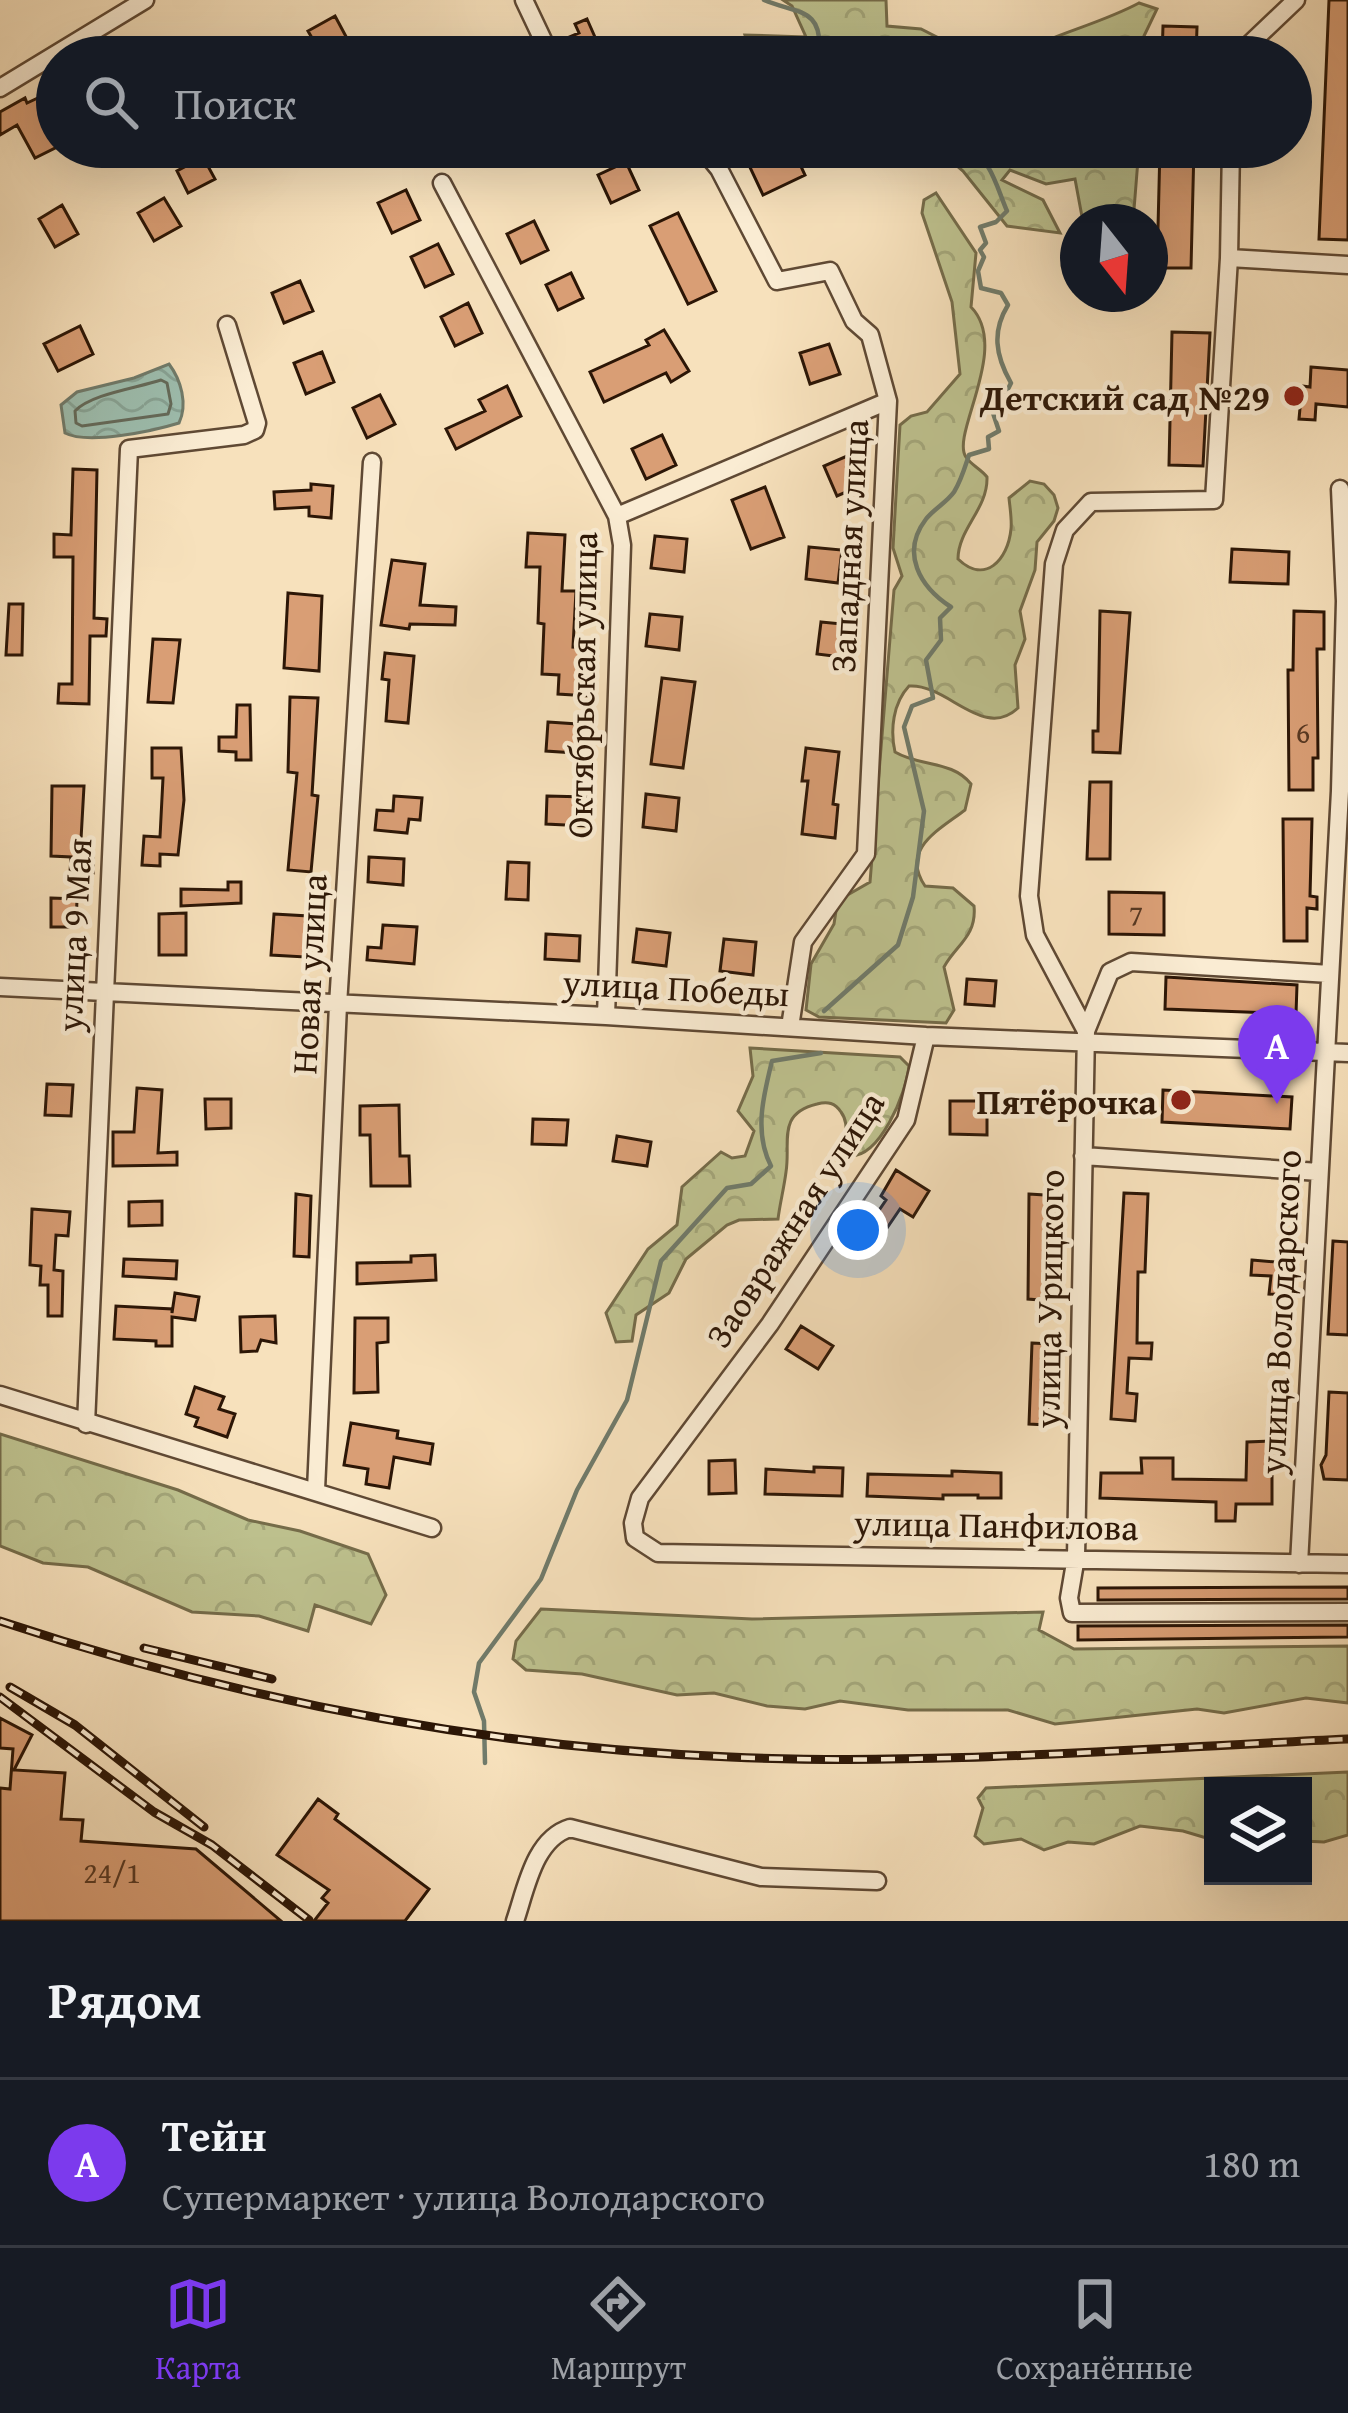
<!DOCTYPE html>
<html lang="ru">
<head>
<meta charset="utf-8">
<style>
	:root { --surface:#171b24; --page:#242831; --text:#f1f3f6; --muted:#9ea1a6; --line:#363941; --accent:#7c3aed }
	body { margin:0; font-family:"Gentium Book Plus",serif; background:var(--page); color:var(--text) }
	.controls { position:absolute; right:36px; bottom:36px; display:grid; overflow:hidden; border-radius:0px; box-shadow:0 12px 48px #0002 }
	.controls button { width:108px; height:108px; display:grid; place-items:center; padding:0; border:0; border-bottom:3px solid var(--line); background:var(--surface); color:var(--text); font:60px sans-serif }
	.compass { position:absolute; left:1060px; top:204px; width:108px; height:108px; border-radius:50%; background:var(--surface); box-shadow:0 12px 48px #0002; rotate:163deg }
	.you { position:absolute; left:858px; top:1230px; width:42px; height:42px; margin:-30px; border:9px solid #fff; border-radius:50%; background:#1a73e8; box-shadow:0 0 0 18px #1a73e833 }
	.badge { display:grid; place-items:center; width:78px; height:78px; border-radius:50%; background:var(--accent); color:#fff; font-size:39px; font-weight:700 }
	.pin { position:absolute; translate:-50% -99px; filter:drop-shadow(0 3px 6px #0008) }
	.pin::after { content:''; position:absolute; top:63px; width:42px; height:36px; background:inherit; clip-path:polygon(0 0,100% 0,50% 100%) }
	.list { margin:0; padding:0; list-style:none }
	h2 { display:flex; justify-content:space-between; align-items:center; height:156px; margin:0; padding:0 48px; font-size:51px }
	h2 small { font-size:39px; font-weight:400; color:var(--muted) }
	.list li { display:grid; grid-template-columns:78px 1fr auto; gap:36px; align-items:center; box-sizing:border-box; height:168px; padding:0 48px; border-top:3px solid var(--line) }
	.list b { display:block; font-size:45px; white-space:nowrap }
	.list p { margin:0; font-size:39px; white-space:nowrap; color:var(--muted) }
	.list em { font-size:39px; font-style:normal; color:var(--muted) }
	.icon { flex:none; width:66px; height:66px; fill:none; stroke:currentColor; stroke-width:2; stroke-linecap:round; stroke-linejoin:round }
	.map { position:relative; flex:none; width:1348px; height:1921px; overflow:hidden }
	.search { position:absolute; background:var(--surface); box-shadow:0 12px 48px #0002; left:36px; right:36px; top:36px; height:132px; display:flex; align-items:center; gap:30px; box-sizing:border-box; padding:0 42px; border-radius:66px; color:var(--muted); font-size:45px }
	.sheet { height:324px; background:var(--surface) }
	nav { display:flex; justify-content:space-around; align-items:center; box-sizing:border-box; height:168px; border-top:3px solid var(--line); background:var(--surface); font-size:33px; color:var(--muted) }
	nav a { display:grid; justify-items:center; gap:6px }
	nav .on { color:var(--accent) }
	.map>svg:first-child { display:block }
</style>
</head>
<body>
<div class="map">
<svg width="1348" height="1921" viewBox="0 0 1348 1921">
	<defs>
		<pattern id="forest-crowns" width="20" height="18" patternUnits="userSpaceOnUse" patternTransform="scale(3)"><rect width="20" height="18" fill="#bec28f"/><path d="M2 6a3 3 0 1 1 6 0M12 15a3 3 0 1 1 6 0" fill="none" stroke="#a3a67a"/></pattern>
		<pattern id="water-waves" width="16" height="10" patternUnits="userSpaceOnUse" patternTransform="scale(3)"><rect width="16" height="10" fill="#9dbeaf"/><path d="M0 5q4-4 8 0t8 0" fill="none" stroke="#87a395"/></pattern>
	</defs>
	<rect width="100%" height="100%" fill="#f7e1bc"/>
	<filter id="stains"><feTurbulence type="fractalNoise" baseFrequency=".00167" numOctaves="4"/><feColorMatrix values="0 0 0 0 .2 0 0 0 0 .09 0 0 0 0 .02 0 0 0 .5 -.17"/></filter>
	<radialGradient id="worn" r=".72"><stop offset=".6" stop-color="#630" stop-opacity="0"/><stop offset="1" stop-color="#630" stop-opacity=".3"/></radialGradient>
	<!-- forest -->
	<path fill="url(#forest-crowns)" stroke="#756c4a" stroke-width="3" d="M783,0H886L887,26L921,29L976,57H753L745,35L806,37L792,6Z
		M1139,3L1157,9L1144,36L1143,57H1011C1052,34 1098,25 1139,3Z
		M935,147H1139L1133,222H1083L1075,179L1046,184L1010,170L1002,180L1043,200L1060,233L1007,226L963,171Z
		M936,193L976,253L971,307C1011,348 950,435 966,457C971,465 981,469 987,477C988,509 958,529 958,559C985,585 1008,560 1011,529C1012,520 1010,508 1009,498L1030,481L1044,484L1054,495L1058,508L1054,521L1037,542L1035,570L1020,611L1025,639L1015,665L1018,708C983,741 947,683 909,686C893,703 890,730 895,752C920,767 952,760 971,784L965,810C939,830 900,849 925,886L953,888L974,906C977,936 956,945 944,967L954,1010L946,1023L819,1017L806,1010L811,964L834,924L836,911L844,897L870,882L894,590L902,576L893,548L900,425L911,416L927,412L960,374L952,302L922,213L924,200Z
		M750,1048L900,1057L909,1066C906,1094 880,1158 849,1156C840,1141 852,1127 841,1112C835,1103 828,1101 817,1104C776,1114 791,1142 786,1172C784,1188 780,1203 778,1219L739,1220L727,1225L686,1259L669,1293L636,1315L632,1341L616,1342L606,1313L648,1249L677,1225L682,1187L721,1152L732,1158L745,1156L754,1131L738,1111L753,1076Z
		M0,1434L178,1490L248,1520L300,1531L368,1554L386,1595L371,1624L315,1605L308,1631L259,1616L192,1612L88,1567L43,1563L0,1546Z
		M541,1609L752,1619L1043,1612L1039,1630L1074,1649L1348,1646V1703L1306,1698L1224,1713L1197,1709L1055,1724L1008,1710H908L840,1701L805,1709L767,1706L714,1693L677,1695L582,1674L526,1670L513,1659L516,1641Z
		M1348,1772V1835L1324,1842L1303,1841V1786H1213V1840L1183,1831L1140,1826L1094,1844L1068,1842L1044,1850L1021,1839L984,1844L975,1836L983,1808L978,1798L986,1788Z"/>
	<!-- water -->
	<path fill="url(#water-waves)" stroke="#707b6b" stroke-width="3" d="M169,364C181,380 188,404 179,423C153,431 88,445 65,433L61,405L77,392L134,378Z"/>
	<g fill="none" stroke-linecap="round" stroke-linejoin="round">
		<!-- shore -->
		<path stroke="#646a5a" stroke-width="3" d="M161,380L167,383L171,404L168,414L82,426L76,423L75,411C91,394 137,388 161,380Z"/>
		<!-- stream -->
		<path stroke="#707b6b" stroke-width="4.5" d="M764,0C797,14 823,7 819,53L824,57
			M886,57L891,53L901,57
			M824,1011L898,945L913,897L924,811L904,727L912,706L933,698L926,660L941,640L940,618L951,607C920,587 900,553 926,519C934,509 947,502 954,492C961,481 965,467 969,455L989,449L988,437L999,431L990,404L1002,401L1011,383C995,355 992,331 1008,305L1001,293L981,288L978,271L984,257L980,250L986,243L980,227L996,222L1007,211C997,188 990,155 965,147
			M485,1763L484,1721L474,1692L479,1663L541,1579L577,1490L627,1400L661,1261L727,1188L751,1184L771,1166C754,1133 763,1097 772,1061L821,1053"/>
	</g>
	<!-- building -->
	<path fill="#d99e75" stroke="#2c1606" stroke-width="3" d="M1329,0H1348V240L1319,239Z
		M335,16L357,57H323L308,31Z
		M587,19L602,53L575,57L567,38L579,33L575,24Z
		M1163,26L1197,27L1196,57H1162Z
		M57,89V147L35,158L17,125L0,135V112L25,98L27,103Z
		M777,147H792L805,175L763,195L747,161Z
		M1160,147H1194L1191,268H1157Z
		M203,157L215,179L188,193L177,171Z
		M626,162L639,190L611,203L598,175Z
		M406,190L420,220L392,233L378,203Z
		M164,198L181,226L154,241L138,213Z
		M62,205L78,234L55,247L39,219Z
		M678,213L716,291L688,304L650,226Z
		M534,221L548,250L521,263L507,234Z
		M438,244L453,274L425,287L411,257Z
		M571,273L583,298L558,310L546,285Z
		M300,281L313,311L284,323L272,293Z
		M468,303L482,333L455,346L441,317Z
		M80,326L93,354L58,371L44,344Z
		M664,330L689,371L671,382L666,373L604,402L590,372L649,345L646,340Z
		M1172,332L1210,333L1203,466L1169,465Z
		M829,344L840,374L810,384L800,353Z
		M322,352L334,382L306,394L294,363Z
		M1311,367L1348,370V407L1316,404L1315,420L1299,419L1302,386L1310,387Z
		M507,386L521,416L456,449L446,429L485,411L479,400Z
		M380,395L395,424L367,438L353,408Z
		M662,435L676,465L646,479L632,449Z
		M854,453L867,483L837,496L824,466Z
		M73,469L97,470L94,618L107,619L106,636H90L89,704L58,703L59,684H72L73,557H54V534L71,535Z
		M311,484L333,486L331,518L309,516V507L275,509L274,492L311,490Z
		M765,487L784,537L751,549L732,500Z
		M528,533L565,535L562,591H576L573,647L592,648L589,696L558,694L559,675L542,674L544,624L538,623L540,567H526Z
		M655,536L687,539L684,572L651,568Z
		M809,547L842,550L838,583L806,579Z
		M1232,549L1289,552L1288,584L1230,582Z
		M392,560L425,564L420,605L456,607L455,625L410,624L409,629L381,625Z
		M288,593L322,596L319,671L284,668Z
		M9,604H23L22,655H6Z
		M1100,611L1130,613L1120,753L1093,752V731H1098Z
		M1294,611L1324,612V649H1317L1318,758H1313V790H1289L1288,670H1293Z
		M650,614L682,617L679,650L646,646Z
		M821,622L853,625L850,658L817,654Z
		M153,639L180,640L173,703L148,702Z
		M385,653L414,656L408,723L386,721L389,680L382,679Z
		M662,678L695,682L683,768L651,764Z
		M290,697L318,698L312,795L318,796L311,872L288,870L297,773L288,772Z
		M237,705H250L251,760H236V752L219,751V737H236Z
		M548,722L592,725L590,754L546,751Z
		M152,748H181L184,800L178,855L160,854V866L142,865L144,836L160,837L163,778H152Z
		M806,748L839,752L833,804L838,805L835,838L802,834L808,781H802Z
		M1090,782H1111L1110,859H1087Z
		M52,786H84L80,857H74L93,858V873L70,872L71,857L51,856Z
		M646,794L679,798L676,831L643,827Z
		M394,796L422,798L420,820L409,819L407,833L375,830L377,810L393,811Z
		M547,796L586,797L585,826L546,824Z
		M1283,819H1312L1310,896L1317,897V909L1307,908V941H1284Z
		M369,857L404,859L403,885L368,882Z
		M508,862L529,863L528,900L506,899Z
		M228,882H241V903L181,906V889L228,890Z
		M1109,892L1164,893V935L1109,934Z
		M51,898L77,899L76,927H51Z
		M186,913V955H159V914Z
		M274,914L308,916L305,957L271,955Z
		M383,925L417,927L414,964L367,960L368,947L381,948Z
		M637,929L670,933L666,966L633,962Z
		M546,934L580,936L579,961L545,959Z
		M724,939L756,942L753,975L720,971Z
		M1166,977L1297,985L1296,1014L1165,1009Z
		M967,979L996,981L994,1006L965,1004Z
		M47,1084L73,1085L71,1116L45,1115Z
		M137,1088L162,1090L158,1153L177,1152V1165L113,1166V1132H134Z
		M1163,1090L1292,1097L1290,1129L1162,1122Z
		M205,1099H231V1128L206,1129Z
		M950,1101H987V1135L950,1134Z
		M399,1105L400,1156H409L410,1186H371L370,1135H360V1106Z
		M533,1119L568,1120L566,1145L532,1144Z
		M617,1136L651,1142L647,1166L613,1161Z
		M896,1170L929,1191L913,1217L900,1209L870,1253L856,1244L886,1200L881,1196Z
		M1124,1193L1148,1194L1145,1272H1138L1137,1343H1152L1151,1359L1129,1358L1127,1393L1137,1394L1135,1421L1111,1419Z
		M296,1194L311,1196L309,1257L294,1256Z
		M1029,1194L1060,1196L1052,1301L1028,1299Z
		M162,1201V1225L129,1226V1202Z
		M32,1209L70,1212L68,1236L56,1235L54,1270L63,1271L62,1316H48V1285H40L41,1266L30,1265Z
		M1333,1241L1348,1242V1335L1328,1334Z
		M435,1255L436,1280L357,1284V1263L411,1262V1256Z
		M124,1259L177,1261L176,1279L123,1276Z
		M1252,1260L1288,1263L1285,1295L1269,1294L1271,1276L1251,1275Z
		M175,1293L199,1297L195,1320L172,1317V1346H156V1341L114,1339L116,1306L172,1309V1313Z
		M275,1316L276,1343L261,1340L257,1351L241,1352L240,1317Z
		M355,1318H388V1342L377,1343L378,1392L354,1393Z
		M801,1326L833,1346L818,1369L786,1349Z
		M1032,1343L1051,1344L1047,1425L1029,1424Z
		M195,1387L224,1397L219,1409L235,1414L227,1437L195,1426L198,1418L186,1414Z
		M1329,1392L1348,1393V1480L1324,1479L1321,1465L1326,1455Z
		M351,1423L398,1431L397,1438L433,1444L430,1464L394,1457L389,1488L366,1484L368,1469L344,1465Z
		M1272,1441V1504H1236L1235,1521H1216V1502L1100,1498L1101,1473H1142L1141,1458H1173V1479L1246,1480L1247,1442Z
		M735,1460L736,1493L709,1494V1461Z
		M814,1467L843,1468L842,1496L765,1494L766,1469L814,1472Z
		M952,1471L1001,1473V1498H978V1495H943V1499L867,1496L868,1474L952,1476Z
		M1348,1587V1599L1098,1600V1588Z
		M1348,1625V1637L1078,1640V1626Z
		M0,1718L32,1735L14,1770L65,1773L61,1819L83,1820L81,1841L196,1849L281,1921H0V1788L10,1789L13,1749L0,1748Z
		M318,1799L338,1814L335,1819L429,1889L405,1921H314L328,1903L322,1898L329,1890L277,1855Z"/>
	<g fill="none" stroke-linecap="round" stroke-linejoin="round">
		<!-- minor casing -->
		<g stroke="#5f4934" stroke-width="21">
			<path id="minor" d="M524,0L551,57
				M1236,57L1296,0
				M0,88L145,0
				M701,147L719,169L777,281L830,271L854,321L870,335L888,401L866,854L803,942L790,1027
				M1231,147L1229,258L1214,500L1091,502L1065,530L1054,564L1029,896L1035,935L1086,1031L1076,1557L1069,1598L1072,1613L1348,1612
				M442,183L617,516L622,545L606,1016
				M1229,258L1348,265
				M617,516L888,401
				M0,987L606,1016L926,1036L1348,1053
				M1086,1031L1110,972L1131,962L1330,974
				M926,1036L906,1120L770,1324L640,1498L633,1523L635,1538L658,1553L1348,1564
				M1083,1156L1319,1172
				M0,1395L432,1528
				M86,1424L129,449L244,435L255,430L257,423L227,325
				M316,1490L338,1005L372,462
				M1299,1564L1340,791L1345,601L1340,489
				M515,1921C526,1889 534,1839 570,1828L761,1877L877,1881"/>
		</g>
		<!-- minor -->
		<use href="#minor" stroke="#faecd3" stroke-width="16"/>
		<!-- rail casing -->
		<g stroke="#2c1606" stroke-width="9">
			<path id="rail" d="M0,1621C235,1699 483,1747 730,1757C935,1766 1143,1748 1348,1739
				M144,1648L272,1679
				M10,1687L75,1725L204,1827
				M0,1697L154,1812L212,1845L309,1920"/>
		</g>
		<!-- rail -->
		<use href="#rail" stroke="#faecd3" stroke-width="4.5" stroke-dasharray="14" stroke-linecap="butt"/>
	</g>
	<!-- markers -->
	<g fill="#8f2418" stroke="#faecd3" stroke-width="4.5">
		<circle cx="1294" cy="396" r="12"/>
		<circle cx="1181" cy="1100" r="12"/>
	</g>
	<g text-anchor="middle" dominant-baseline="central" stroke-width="9" stroke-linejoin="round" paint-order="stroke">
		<!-- number labels -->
		<g font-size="30" fill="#573822">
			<text x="1303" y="732">6</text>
			<text x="1136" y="914">7</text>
			<text x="112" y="1872">24/1</text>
		</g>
		<!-- poi labels -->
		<g font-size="36" font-weight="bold" fill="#2c1606" stroke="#faecd3" text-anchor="end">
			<text x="1270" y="396">Детский сад №29</text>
			<text x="1157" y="1100">Пятёрочка</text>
		</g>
		<!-- street labels -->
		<g font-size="36" fill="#2c1606" stroke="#faecd3">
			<text transform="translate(848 546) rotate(-87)">Западная улица</text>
			<text transform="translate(581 685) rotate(-89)">Октябрьская улица</text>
			<text transform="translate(73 935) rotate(-87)">улица 9 Мая</text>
			<text transform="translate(308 974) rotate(-87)">Новая улица</text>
			<text transform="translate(676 987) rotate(3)">улица Победы</text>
			<text transform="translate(794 1219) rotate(-57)">Заовражная улица</text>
			<text transform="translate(1048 1299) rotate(-89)">улица Урицкого</text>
			<text transform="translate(1279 1312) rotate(-87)">улица Володарского</text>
			<text transform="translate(996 1524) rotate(1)">улица Панфилова</text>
		</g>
	</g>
	<rect width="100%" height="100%" filter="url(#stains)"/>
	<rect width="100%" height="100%" fill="url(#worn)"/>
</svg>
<div class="controls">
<button><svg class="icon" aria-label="layers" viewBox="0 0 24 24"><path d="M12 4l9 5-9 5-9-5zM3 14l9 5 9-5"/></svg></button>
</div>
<svg class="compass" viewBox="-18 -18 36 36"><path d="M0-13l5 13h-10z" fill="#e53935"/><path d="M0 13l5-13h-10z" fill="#9ea1a6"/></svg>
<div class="you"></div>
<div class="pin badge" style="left:1277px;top:1104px">A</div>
<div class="search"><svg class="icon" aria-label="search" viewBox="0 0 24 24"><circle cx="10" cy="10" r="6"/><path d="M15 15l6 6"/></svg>Поиск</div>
</div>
<section class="sheet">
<h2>Рядом<small></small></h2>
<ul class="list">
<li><span class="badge">A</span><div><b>Тейн</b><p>Супермаркет · улица Володарского</p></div><em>180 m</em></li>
</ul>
</section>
<nav>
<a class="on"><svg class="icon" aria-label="map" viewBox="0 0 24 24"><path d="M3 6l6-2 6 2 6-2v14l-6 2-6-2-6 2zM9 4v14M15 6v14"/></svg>Карта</a>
<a><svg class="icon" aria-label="directions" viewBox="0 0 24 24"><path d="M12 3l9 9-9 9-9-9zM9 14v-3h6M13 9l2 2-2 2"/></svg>Маршрут</a>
<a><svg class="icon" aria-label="saved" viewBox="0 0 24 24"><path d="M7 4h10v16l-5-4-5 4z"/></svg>Сохранённые</a>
</nav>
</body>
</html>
